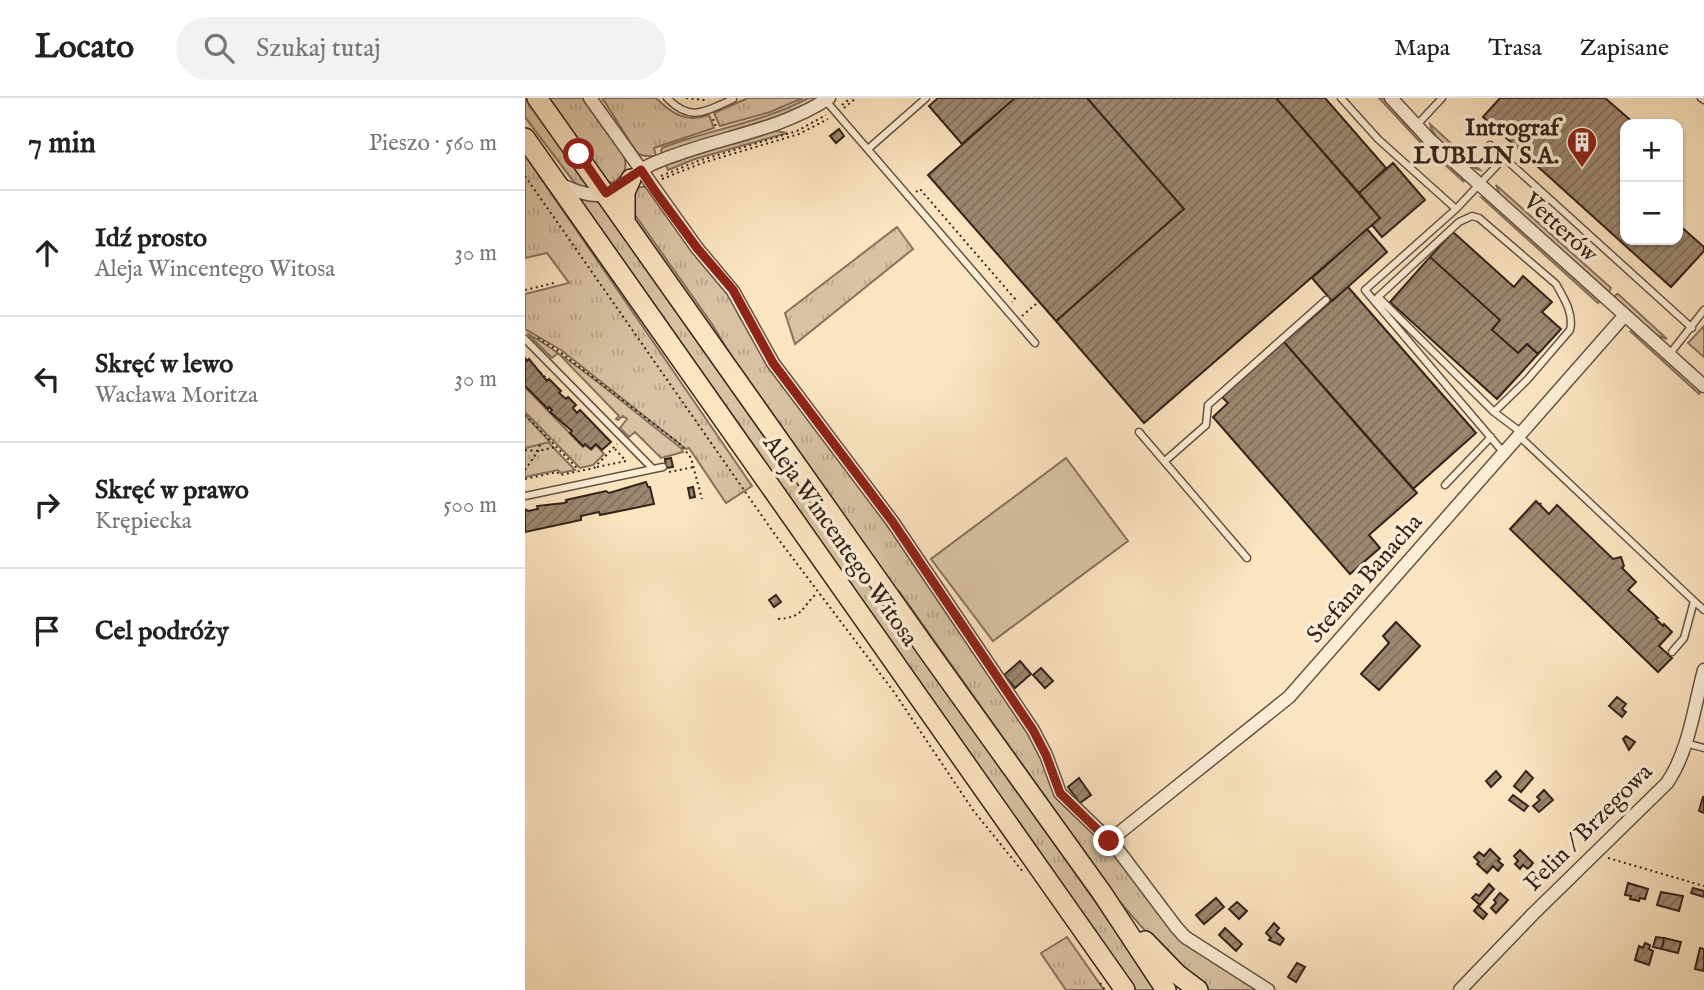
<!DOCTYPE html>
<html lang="pl">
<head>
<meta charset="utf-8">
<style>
	:root { --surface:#fff; --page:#f2f2f2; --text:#222; --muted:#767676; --line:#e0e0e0 }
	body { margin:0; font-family:"IM FELL English",serif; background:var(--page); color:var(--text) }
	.controls { position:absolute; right:21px; top:21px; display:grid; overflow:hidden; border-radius:14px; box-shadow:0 2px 5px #0004 }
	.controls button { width:63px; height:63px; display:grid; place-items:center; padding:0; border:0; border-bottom:2px solid var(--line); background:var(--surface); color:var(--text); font:35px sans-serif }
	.stop { position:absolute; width:21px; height:21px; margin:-16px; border:5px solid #8f2418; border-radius:50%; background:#fff }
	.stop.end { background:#8f2418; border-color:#fff; box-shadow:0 2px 7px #0008 }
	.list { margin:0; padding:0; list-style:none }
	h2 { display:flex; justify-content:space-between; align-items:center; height:91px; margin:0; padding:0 28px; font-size:30px }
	h2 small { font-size:23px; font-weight:400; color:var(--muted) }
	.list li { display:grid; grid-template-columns:46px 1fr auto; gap:21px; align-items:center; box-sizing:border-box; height:126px; padding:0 28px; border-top:2px solid var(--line) }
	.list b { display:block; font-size:26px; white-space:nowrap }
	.list p { margin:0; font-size:23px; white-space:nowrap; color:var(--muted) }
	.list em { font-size:23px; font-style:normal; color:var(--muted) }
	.icon { flex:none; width:38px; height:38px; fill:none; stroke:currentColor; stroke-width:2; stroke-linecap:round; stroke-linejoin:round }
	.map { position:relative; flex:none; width:1179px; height:892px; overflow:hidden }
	header { display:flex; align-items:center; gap:42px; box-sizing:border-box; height:98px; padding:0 35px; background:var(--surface); border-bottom:2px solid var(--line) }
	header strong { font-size:33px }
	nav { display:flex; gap:38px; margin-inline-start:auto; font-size:24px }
	.search { width:490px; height:63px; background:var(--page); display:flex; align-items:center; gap:18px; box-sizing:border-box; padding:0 24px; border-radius:38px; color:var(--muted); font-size:26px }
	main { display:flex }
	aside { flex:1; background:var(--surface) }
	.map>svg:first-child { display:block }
</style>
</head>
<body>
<header>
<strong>Locato</strong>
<div class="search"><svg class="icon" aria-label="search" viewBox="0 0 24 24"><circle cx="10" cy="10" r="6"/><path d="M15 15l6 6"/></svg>Szukaj tutaj</div>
<nav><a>Mapa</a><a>Trasa</a><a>Zapisane</a></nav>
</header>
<main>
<aside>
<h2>7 min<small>Pieszo · 560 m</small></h2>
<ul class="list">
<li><svg class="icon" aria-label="ahead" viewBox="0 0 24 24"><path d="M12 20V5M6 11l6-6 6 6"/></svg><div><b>Idź prosto</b><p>Aleja Wincentego Witosa</p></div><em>30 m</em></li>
<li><svg class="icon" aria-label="left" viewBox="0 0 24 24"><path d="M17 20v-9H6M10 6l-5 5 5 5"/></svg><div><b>Skręć w lewo</b><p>Wacława Moritza</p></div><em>30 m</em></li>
<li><svg class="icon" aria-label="right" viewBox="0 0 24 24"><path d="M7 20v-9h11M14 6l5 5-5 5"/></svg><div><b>Skręć w prawo</b><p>Krępiecka</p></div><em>500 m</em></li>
<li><svg class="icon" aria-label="arrive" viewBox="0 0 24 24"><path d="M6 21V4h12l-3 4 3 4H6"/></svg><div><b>Cel podróży</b></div></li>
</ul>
</aside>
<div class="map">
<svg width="1179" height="892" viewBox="0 0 1179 892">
	<defs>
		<pattern id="grass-tufts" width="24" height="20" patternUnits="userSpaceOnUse" patternTransform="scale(1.75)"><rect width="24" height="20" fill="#d9c3a4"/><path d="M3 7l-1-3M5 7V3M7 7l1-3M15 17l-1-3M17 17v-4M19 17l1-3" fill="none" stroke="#bba78d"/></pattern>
		<pattern id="park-crowns" width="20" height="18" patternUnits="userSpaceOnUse" patternTransform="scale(1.75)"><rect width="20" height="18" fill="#d9c3a4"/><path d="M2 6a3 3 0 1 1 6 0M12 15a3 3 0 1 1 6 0" fill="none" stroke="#bba78d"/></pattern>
		<pattern id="building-hatch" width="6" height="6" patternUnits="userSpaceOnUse" patternTransform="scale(1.75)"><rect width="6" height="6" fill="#9c8770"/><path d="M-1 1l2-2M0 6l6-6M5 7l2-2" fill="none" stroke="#806e5b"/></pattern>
	</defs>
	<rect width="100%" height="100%" fill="#fbe4c0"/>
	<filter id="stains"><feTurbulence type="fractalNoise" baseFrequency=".00286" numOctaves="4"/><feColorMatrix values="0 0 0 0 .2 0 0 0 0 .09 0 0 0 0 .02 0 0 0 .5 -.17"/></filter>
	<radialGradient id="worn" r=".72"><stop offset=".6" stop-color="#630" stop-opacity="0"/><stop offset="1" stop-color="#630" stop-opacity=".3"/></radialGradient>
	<!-- grass -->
	<path fill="url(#grass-tufts)" stroke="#87725e" stroke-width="2" d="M0,0H4L73,93L57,90L49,84L0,19Z
		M21,0H57L99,58C103,70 99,77 89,85L83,84Z
		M77,0H131C147,16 161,25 184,17L189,30L129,50L131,58C125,58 120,59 114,56C109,53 84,9 77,0Z
		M223,0H278L245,14L195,28L189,15Z
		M283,0H293C244,27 189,36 137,56L136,53L137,50C185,31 237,25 283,0Z
		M854,0H858L882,27L936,77L939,84L895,44Z
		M905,26L955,72C941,69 907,40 905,26Z
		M251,33L262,35L170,61L143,72L141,67L172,55Z
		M0,57L227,388L201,405L164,350L161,351L36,252L0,231V196L44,185L22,155L0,160Z
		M971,87L1086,190L1084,194L975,97Z
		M115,89H123L202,191L511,642L524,672L646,829L736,892H682L628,842L595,804L374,493L369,496L223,286L187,226L110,117L107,111L109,92Z
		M47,96L79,101L632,892H607Z
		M957,100L962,101L1075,203L1073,205Z
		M372,129L388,151L270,246L260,215Z
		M1092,196H1093L1142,241L1131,237L1089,199Z
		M1179,228V259L1163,245Z
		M1105,233L1113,237L1176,293L1174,296Z
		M2,235C57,268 105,311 156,350L158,354L136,360L110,334L104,339L95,330L102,321L98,318L93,322L91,321L94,318L33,255L27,260Z
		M0,289L58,349L60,347L66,352L71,347L79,356L68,367L55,370L0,314Z
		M23,344L50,372L36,375L33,372L0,379V350Z
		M542,839L579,892H541L517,857L516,855Z"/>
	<!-- park -->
	<path fill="url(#park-crowns)" stroke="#87725e" stroke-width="2" d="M0,317L25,344L0,350Z"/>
	<!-- garden -->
	<path fill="#d9c3a4" stroke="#87725e" stroke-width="2" d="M541,360L603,443L468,543L406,461Z"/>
	<!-- building -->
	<path fill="url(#building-hatch)" stroke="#352219" stroke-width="2" d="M413,0H490L437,46L404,8Z
		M490,0H562L659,111L531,223L403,77Z
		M562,0H751L855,120L619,325L531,223L659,111Z
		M751,0H800L861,70L834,95Z
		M975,0H1080L1110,26H1100V142H1153V126L1179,149V153L1146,189L958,19Z
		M314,31L319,38L311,45L305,38Z
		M868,65L900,102L857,139L847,127L855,120L834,95Z
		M842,131L862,154L807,203L787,180Z
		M928,134L989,189L998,178L1027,204L1017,214L1036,231L1013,256L1002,246L993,255L967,232L975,222L905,159Z
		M905,159L975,222L967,232L993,255L1002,246L1013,256L972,301L865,204Z
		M823,189L951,335L888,391L759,244Z
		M759,244L892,395L844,437L855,450L825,476L688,319L703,305L697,299Z
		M0,260L2,263L4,261L22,283L24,281L36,293L34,295L41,301L43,299L51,307L48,310L52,315L55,312L86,344L77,352L71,346L66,351L60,346L58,348L45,335L47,333L25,314L27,312L24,309L23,311L0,288Z
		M146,360L148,369L141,370L140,361Z
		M121,384L123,389H125L129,406L75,417L74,414L56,418V422L0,434V411L3,413L13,411L12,408L39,405L42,404L41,402L81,393L84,395Z
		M168,389L170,399L165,400L163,390Z
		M1011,403L1015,407L1016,405L1015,407L1024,416L1032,407L1088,461L1096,459L1099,468L1097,470L1111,484L1103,492L1133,520L1131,521L1138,528L1139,526L1147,534L1134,548L1147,560L1133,574L985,431Z
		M251,497L256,504L249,509L244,502Z
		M871,524L895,548L854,592L836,576L864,545L858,538Z
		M495,563L506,576L490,590L479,577Z
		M516,570L528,583L520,590L508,577Z
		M1092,599L1101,606L1097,611L1101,614L1097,619L1084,608Z
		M1101,638L1110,644L1104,652L1098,641Z
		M971,673L976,679L966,689L961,683Z
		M1001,673L1008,680L996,694L989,688Z
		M554,680L566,697L555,705L543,689Z
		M1019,692L1028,702L1014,714L1008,708L1015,702L1012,699Z
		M988,697L1003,708L999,713L984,702Z
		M1178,699H1179V715L1174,713Z
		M965,751L975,761L973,763L978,767L973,773L968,768L962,775L952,766L954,764L949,759L954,754L959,758Z
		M995,752L1008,765L1003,771L998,767L995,771L990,766L993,763L989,758Z
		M1103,785L1123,791L1120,801L1115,800L1114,803L1105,801L1106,798L1100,797Z
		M964,786L969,791L955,807L947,800L951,796L954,798Z
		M1168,790L1179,793V799L1166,795Z
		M1136,794L1158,798L1154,813L1132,807Z
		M975,795L983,802L971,815L966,810L971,805L969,802Z
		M691,800L699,809L679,826L671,817Z
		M712,804L722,813L714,821L704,811Z
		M953,808L962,816L958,821L949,813Z
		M749,825L754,830L751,834L759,841L755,847L744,842L746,840L741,835Z
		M700,830L717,846L711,853L694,837Z
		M1131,839L1139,840L1137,851L1128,849Z
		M1139,840L1156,844L1153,855L1137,851Z
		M1120,845L1125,847L1124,851L1128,853L1124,867L1110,862L1114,848L1118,850Z
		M1175,850L1179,851V873L1170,871Z
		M772,865L780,869L771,884L763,879Z"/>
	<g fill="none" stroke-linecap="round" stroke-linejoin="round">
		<!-- service casing -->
		<g stroke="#665243" stroke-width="9">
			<path id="service" d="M142,0C166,25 181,13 208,1
				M816,0L853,41L931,111
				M1176,0L1179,2
				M301,3L510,245
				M891,28L917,0
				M965,47L1167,230
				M343,51L401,0
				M979,60L931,111L840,192L979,355
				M947,118L954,120L1031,186C1039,200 1049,216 1045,232L1002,282L969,314L853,199L934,124Z
				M0,241L128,371
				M1144,257L1179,212
				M969,314L997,335
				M614,334L722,460
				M994,338L1169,503L1159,540L1147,554
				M640,363L681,327L683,307L801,202
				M920,387L966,339
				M0,398L138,369
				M1169,503L1179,512
				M1160,645L1179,650"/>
		</g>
		<!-- minor casing -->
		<g stroke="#665243" stroke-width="15">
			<path id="minor" d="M65,0L172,150L208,193L248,265L367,423L508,632L521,657L535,695L590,748L651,829L660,839L743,892
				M866,0L904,41L1179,288
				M34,86C46,91 61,98 75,97C94,94 108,75 125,67C184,40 249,36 304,0
				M584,743L764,599L1100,217
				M935,892L1008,816L1142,685C1164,653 1169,609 1179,572"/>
		</g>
		<!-- primary casing -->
		<g stroke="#352219" stroke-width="22">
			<path id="primary" d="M12,0L406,557L577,795L641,892
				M0,40L600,892
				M100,122V94L106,81
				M620,843L652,876L673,892"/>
		</g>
		<!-- path -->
		<path stroke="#352219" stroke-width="2" stroke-dasharray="2 3.5" stroke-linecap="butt" d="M161,0L180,2
			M317,7L326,0
			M319,10L331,0
			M188,21L192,31
			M0,78L251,438L369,594L448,712L498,774
			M136,78L173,63L272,33L301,17
			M137,81L177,65L274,36L303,21
			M391,94L395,91L490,201L487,204
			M0,192L29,185
			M497,218L511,206
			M13,240L35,254L156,347L166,360L177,401
			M15,274L23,282
			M0,317L54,372
			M0,352L13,353L30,349
			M72,369L101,363L90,351
			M0,372L13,353L15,346
			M144,374L169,369
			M0,381L32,374L35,377L69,370L92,346
			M253,521C279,519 275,511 292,495
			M1083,760L1179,788
			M575,885L580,892"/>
		<!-- service -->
		<use href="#service" stroke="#fcedd6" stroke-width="6"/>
		<!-- minor -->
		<use href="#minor" stroke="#fcedd6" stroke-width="12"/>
		<!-- primary -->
		<use href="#primary" stroke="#fbe4c0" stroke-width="19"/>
	</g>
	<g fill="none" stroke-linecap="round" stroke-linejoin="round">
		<!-- route -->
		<path stroke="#8f2418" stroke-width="9" d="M54,56L81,95L116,72L130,93L172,150L208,192L248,265L367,423L508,632L521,657L535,695L584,743"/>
	</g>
	<!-- icons -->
	<defs>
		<g id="building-pin" transform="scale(1.575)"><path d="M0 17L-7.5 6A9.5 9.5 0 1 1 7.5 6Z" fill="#8f2418" stroke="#fcedd6"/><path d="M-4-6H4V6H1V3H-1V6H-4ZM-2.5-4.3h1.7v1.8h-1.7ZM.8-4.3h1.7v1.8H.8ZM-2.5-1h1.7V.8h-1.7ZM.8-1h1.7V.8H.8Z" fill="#fff"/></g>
	</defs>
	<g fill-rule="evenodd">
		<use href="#building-pin" x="1057" y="44"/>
	</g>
	<g text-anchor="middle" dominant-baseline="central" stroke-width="7" stroke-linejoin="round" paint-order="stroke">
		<!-- poi labels -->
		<g font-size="24" font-weight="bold" fill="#352219" stroke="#fcedd6" text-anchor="end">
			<text x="1034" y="30">Intrograf<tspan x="1034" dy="28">LUBLIN S.A.</tspan></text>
		</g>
		<!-- street labels -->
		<g font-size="24" fill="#352219" stroke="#fcedd6">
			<text transform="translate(1035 130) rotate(42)">Vetterów</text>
			<text transform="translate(315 443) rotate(55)">Aleja Wincentego Witosa</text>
			<text transform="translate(840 481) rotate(-49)">Stefana Banacha</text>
			<text transform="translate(1064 730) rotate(-45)">Felin / Brzegowa</text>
		</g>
	</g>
	<rect width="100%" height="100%" filter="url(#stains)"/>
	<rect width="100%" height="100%" fill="url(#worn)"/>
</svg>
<div class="controls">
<button>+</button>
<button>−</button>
</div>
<div class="stop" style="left:54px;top:56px"></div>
<div class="stop end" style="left:584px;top:743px"></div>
</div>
</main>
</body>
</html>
